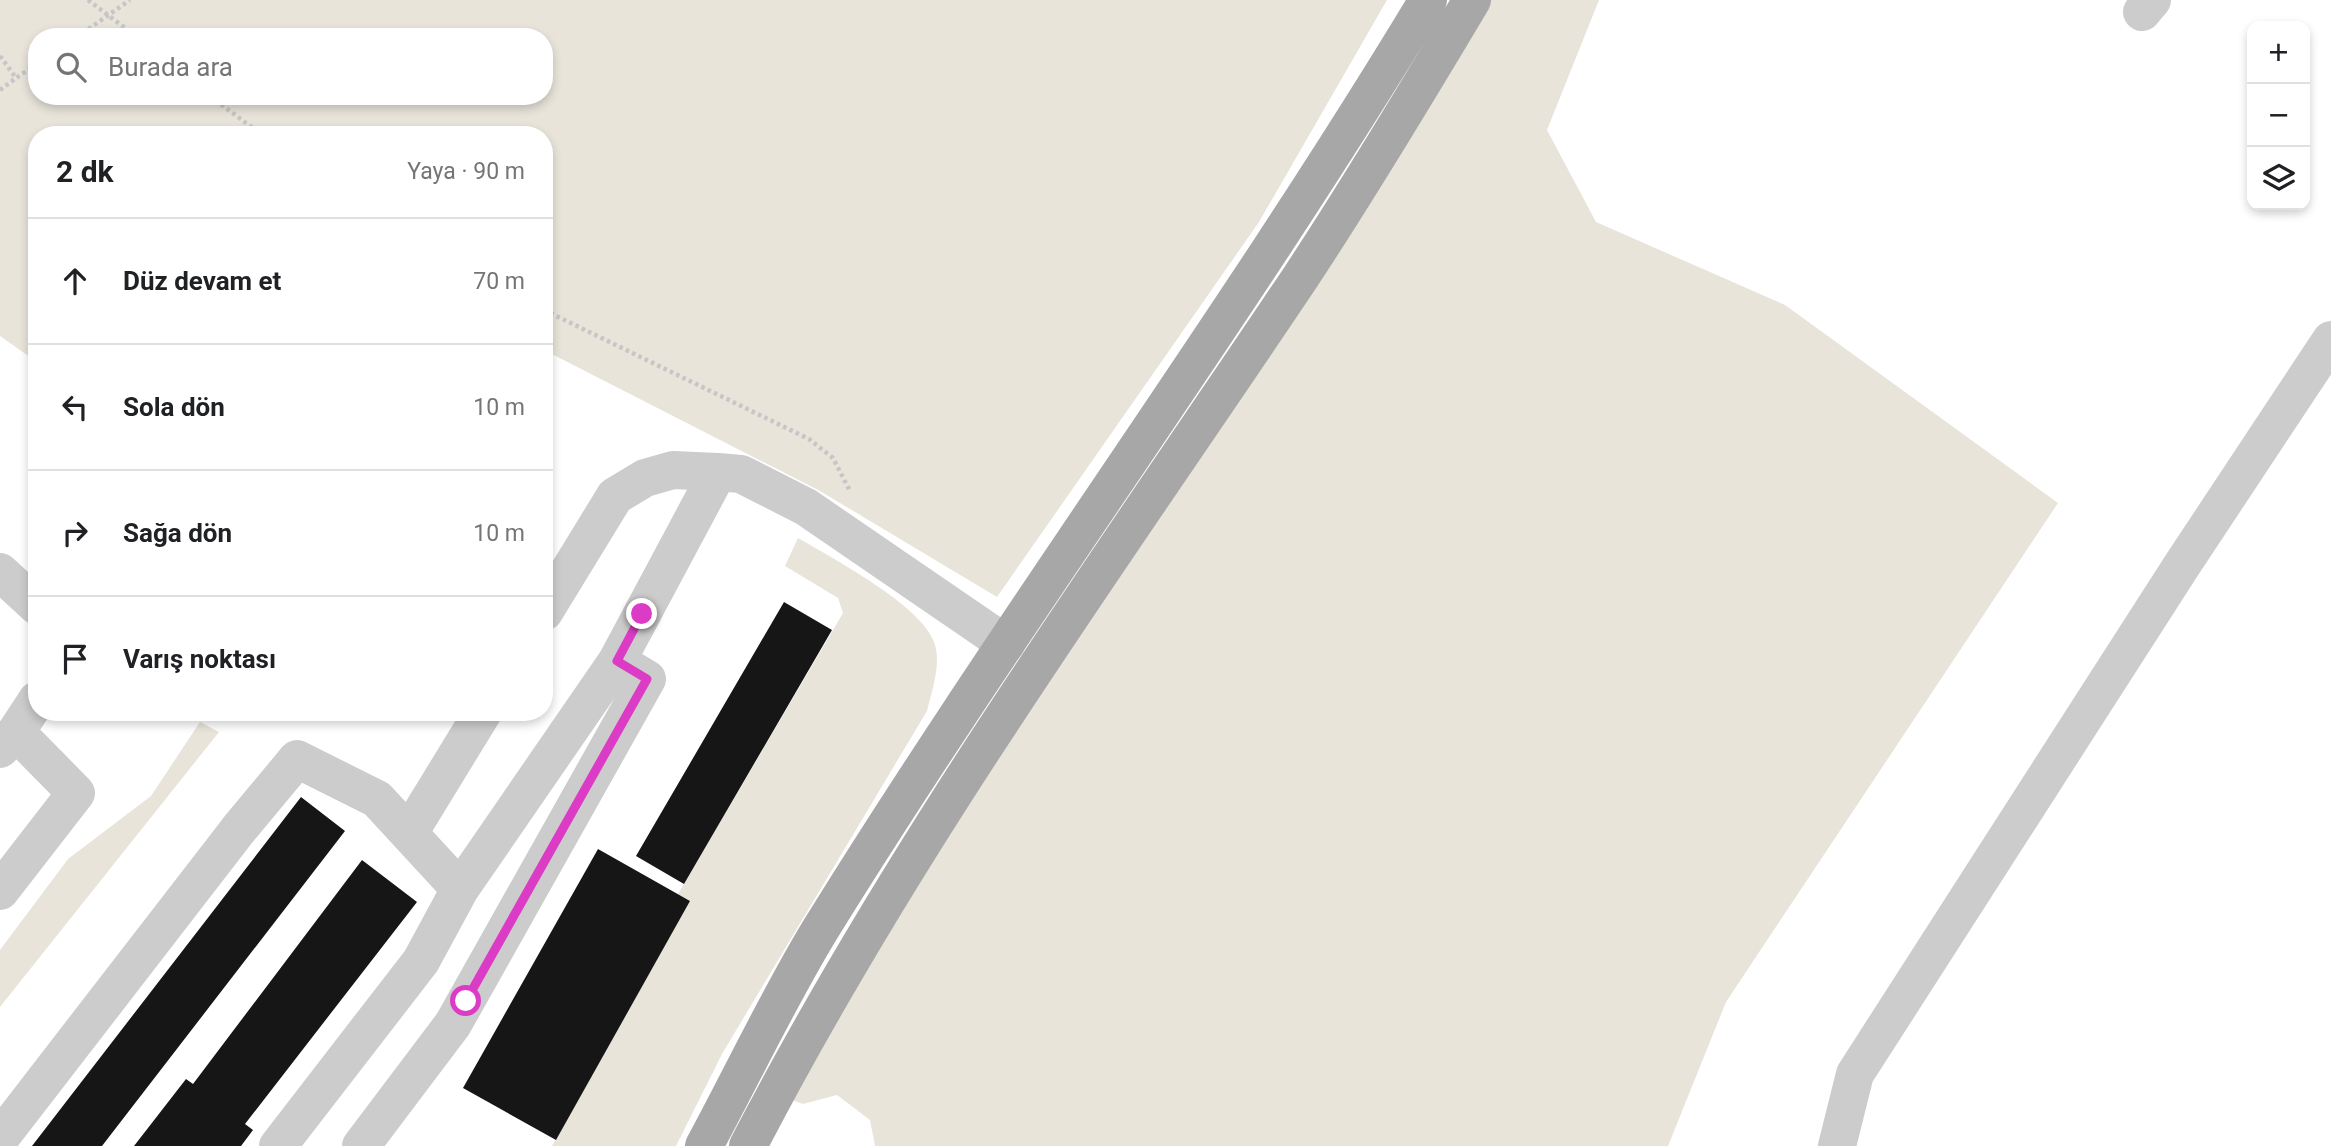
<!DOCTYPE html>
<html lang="tr">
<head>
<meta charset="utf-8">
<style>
	:root { --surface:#fff; --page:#f6f6f6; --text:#202124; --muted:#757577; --line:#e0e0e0 }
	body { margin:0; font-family:Roboto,sans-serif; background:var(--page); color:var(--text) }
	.controls { position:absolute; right:21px; top:21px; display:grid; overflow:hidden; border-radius:14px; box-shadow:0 4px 10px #0003 }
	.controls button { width:63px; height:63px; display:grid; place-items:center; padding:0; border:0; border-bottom:2px solid var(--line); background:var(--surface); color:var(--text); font:35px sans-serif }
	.stop { position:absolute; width:21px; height:21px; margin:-16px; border:5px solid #dc3bc6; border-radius:50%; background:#fff }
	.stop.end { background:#dc3bc6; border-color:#fff; box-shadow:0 2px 7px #0008 }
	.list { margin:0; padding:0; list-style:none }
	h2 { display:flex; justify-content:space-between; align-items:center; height:91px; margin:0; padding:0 28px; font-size:30px }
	h2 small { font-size:23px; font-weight:400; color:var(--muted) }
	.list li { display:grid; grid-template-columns:46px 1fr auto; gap:21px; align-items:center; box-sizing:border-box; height:126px; padding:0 28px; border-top:2px solid var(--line) }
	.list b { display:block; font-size:26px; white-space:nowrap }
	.list em { font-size:23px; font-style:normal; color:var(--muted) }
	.icon { flex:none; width:38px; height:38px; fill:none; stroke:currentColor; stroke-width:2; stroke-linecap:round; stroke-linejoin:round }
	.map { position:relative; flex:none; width:2331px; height:1146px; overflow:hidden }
	.search { position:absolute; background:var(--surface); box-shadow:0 4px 10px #0003; left:28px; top:28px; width:525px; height:77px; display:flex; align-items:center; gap:18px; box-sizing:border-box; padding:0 24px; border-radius:28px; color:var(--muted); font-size:26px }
	.panel { position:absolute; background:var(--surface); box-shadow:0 4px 10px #0003; left:28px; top:126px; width:525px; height:595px; border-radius:28px }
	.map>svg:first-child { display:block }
</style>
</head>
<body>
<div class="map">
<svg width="2331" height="1146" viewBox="0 0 2331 1146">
	<rect width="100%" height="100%" fill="#fff"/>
	<!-- green -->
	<path fill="#e8e4da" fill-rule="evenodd" d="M0,0H1387L1259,222L997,597L820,491L544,350V135H37V362L0,336ZM37,37H544V96H37Z
		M1479,0H1599L1547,130L1596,222L1785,305L2058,503L1726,1002L1668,1146H875L870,1120L837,1095L803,1104L775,1094Z
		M798,538C832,558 921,605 934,642C942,663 932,690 927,711L722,1054L676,1146H552L690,901L678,894L684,884L843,613L838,598L785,566Z
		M200,722L219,732L0,1007V950L68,859L151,796Z"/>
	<!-- building -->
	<path fill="#161616" d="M784,602L832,630L684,884L636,856Z
		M301,797L345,831L102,1146H32Z
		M598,849L690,901L556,1140L463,1088Z
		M362,860L417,902L245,1124L253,1130L241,1146H134L186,1079L193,1084Z"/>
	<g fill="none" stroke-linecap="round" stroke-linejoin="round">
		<!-- path -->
		<path stroke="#c6c6c6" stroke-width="4.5" stroke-dasharray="3.5 3.5" stroke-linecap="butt" d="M88,0L137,37
			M77,37L130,0
			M0,56L16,78L37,64
			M0,90L16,78
			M210,96L262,135
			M544,310L809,439L833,458L850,491"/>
		<!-- minor -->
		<path stroke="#ccc" stroke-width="38" d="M2142,12L2152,0
			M0,572L37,606
			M544,612L615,496L645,478L673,470L718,472L741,474L806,507L1006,644
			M617,661L718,472
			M16,732L37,700
			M0,749L16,732L76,793L0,891
			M409,833L483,712
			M0,1138L238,830L297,759L377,799L460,889L421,961L278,1146
			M361,1146L453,1024L647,679L617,661L460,889
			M1837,1146L1855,1074L2182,565L2331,340"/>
		<!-- major -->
		<path stroke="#a7a7a7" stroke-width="38" d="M704,1146C743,1074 778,999 820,930C1015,615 1237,317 1428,0
			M748,1146C906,841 1109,563 1300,278C1360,187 1416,94 1472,0"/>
	</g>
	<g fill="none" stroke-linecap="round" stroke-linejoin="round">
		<!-- route -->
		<path stroke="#dc3bc6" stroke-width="9" d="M466,1001L647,679L617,661L642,614"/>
	</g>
</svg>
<div class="controls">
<button>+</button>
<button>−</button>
<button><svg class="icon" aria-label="layers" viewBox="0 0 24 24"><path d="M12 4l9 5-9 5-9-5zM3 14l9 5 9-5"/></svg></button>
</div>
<div class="stop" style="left:466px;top:1001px"></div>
<div class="stop end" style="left:642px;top:614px"></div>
<div class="search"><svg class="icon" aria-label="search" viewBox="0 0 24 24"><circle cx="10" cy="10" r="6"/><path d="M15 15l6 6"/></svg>Burada ara</div>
<section class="panel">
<h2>2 dk<small>Yaya · 90 m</small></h2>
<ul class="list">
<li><svg class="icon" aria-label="ahead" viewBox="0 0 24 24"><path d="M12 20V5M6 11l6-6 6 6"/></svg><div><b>Düz devam et</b></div><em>70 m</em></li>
<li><svg class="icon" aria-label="left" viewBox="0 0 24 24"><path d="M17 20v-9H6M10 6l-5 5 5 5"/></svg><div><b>Sola dön</b></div><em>10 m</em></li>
<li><svg class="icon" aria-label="right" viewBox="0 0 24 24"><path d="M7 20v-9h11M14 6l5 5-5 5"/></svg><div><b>Sağa dön</b></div><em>10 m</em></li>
<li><svg class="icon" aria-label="arrive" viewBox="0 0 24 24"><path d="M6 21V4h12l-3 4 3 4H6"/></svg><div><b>Varış noktası</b></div></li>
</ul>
</section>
</div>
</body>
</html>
